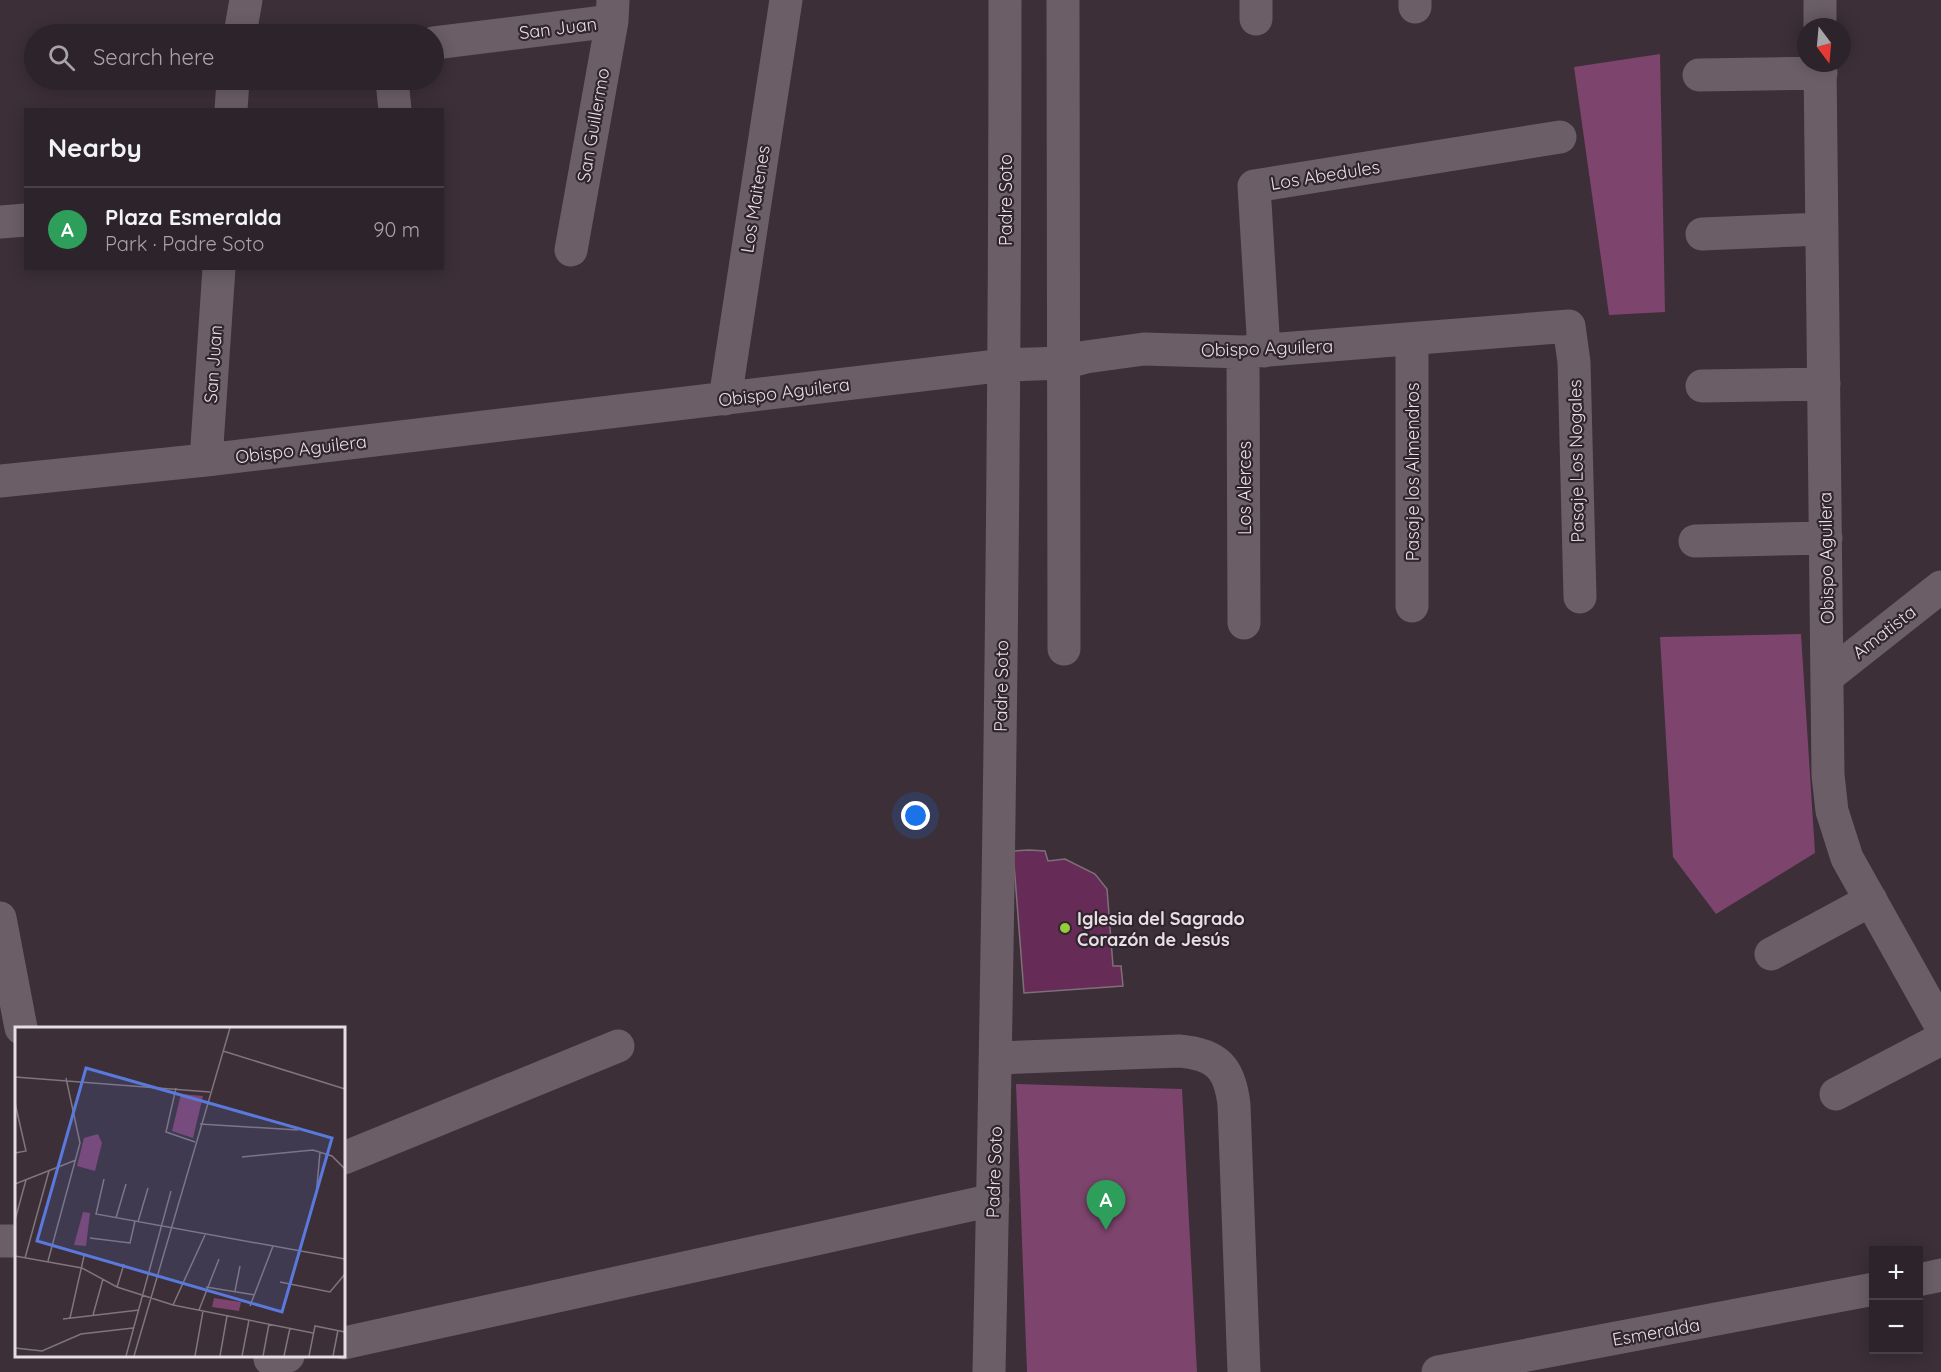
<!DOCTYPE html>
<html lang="en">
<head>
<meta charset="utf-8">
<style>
	:root { --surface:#2d232a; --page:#352b32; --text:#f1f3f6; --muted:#a7a4a8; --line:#484047; --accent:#b45309 }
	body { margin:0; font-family:Quicksand,sans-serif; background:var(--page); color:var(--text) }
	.controls { position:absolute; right:18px; bottom:18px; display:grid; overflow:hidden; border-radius:0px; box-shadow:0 3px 15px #0003 }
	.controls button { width:54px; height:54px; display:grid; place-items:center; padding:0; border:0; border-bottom:2px solid var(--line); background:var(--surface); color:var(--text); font:30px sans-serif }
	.compass { position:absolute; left:1797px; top:18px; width:54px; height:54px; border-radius:50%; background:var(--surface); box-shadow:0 3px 15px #0003; rotate:164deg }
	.you { position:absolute; left:916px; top:816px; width:21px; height:21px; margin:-15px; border:4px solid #fff; border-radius:50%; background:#1a73e8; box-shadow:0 0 0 9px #1a73e833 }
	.badge { display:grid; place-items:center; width:39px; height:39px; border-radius:50%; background:var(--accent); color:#fff; font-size:20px; font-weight:700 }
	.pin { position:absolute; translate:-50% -50px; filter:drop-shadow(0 2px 3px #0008) }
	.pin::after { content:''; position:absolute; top:32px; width:21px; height:18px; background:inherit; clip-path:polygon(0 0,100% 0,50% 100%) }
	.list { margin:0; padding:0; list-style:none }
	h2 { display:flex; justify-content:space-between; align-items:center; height:78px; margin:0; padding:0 24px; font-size:26px }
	h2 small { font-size:20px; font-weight:400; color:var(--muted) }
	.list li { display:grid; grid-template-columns:39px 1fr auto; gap:18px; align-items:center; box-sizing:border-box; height:84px; padding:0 24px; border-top:2px solid var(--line) }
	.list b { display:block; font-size:22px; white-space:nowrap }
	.list p { margin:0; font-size:20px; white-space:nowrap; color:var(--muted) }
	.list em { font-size:20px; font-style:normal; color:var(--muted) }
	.icon { flex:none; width:33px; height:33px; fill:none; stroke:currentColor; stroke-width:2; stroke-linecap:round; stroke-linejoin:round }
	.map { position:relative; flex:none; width:1941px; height:1372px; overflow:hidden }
	.search { position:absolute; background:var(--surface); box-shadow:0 3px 15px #0003; left:24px; top:24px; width:420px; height:66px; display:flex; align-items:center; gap:15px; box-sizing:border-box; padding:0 21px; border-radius:33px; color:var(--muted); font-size:22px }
	.panel { position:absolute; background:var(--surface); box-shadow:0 3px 15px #0003; left:24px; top:108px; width:420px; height:162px; border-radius:0px }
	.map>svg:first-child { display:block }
</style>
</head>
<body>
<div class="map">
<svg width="1941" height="1372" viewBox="0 0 1941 1372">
	<rect width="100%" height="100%" fill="#3c2f38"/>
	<!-- green -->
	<path fill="#7d446d" d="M1660,54L1665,312L1609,315L1574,67Z
		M1801,634L1815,853L1716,914L1673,857L1660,637Z
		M1016,1084L1182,1089L1197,1372H1027Z"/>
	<!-- building -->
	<path fill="#662c57" stroke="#7e7079" stroke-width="1.5" d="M1029,850L1045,851L1048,861L1065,859L1095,874L1107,889L1113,966H1121L1123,986L1024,993L1013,851Z"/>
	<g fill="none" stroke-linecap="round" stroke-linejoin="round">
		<!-- minor -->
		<path stroke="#6b5e67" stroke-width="33" d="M1063,0L1064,649
			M1415,0V7
			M1820,0V27
			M1256,19V0
			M240,34L246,0
			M434,43L612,21
			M1820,63L1828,775L1832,811L1847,858L1941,1026
			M1699,75L1821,73
			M392,80L395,110
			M231,110L233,80
			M0,222L26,220
			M1702,234L1822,229
			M571,250L612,21L613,0
			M1264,351L1254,186L1560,137
			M1243,352L1244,623
			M1702,386L1824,384
			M725,399L786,0
			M206,460L219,268
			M0,481L206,460L1005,365L1063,363L1086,357L1144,349L1243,352L1569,326L1574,362L1580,597
			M1695,541L1826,538
			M1412,606V339
			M1827,677L1941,587
			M0,918L21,1028
			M1771,954L1871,900
			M996,1058L1179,1051C1217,1054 1230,1068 1234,1105L1244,1372
			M1836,1094L1941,1039
			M344,1158L618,1046
			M0,1241H16
			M344,1343L993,1200
			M270,1359L288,1356
			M989,1372C999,915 1005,457 1005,0"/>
		<!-- tertiary -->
		<path stroke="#6b5e67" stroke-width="33" d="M1918,1280L1941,1275
			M1438,1372L1874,1289"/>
	</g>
	<!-- markers -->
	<circle fill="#95cc3b" stroke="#31252d" stroke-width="2" cx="1065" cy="928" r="6"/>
	<g text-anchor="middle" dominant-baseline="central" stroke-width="4.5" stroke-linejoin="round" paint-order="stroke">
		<!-- street labels -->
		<g font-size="18" fill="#e7dee4" stroke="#31252d">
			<text transform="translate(558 28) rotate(-7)">San Juan</text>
			<text transform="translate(593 125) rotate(-80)">San Guillermo</text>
			<text transform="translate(1325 175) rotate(-9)">Los Abedules</text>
			<text transform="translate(755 199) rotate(-81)">Los Maitenes</text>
			<text transform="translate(1005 200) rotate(-90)">Padre Soto</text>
			<text transform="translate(1267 348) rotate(-2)">Obispo Aguilera</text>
			<text transform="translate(213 364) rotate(-86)">San Juan</text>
			<text transform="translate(784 392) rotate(-7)">Obispo Aguilera</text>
			<text transform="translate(301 449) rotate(-7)">Obispo Aguilera</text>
			<text transform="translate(1576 461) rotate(-91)">Pasaje Los Nogales</text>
			<text transform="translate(1412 472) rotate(-90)">Pasaje los Almendros</text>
			<text transform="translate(1244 488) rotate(-90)">Los Alerces</text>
			<text transform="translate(1826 558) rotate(-91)">Obispo Aguilera</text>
			<text transform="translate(1884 632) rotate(-38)">Amatista</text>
			<text transform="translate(1001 686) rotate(-89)">Padre Soto</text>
			<text transform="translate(994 1172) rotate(-88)">Padre Soto</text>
			<text transform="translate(1656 1332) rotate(-10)">Esmeralda</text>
		</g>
		<!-- poi labels -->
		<g font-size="18" font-weight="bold" fill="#e7dee4" stroke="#31252d" text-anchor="start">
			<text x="1077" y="918">Iglesia del Sagrado<tspan x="1077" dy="21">Corazón de Jesús</tspan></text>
		</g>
	</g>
	<!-- overview -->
	<g transform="translate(15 1027)">
		<rect width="330" height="330" fill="#3c2f38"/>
		<path d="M166,67L188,69L178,111L157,104ZM83,107L87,116L80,144L62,139L69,111ZM68,185L75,186L71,219L59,218ZM199,271L226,275L224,284L197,280Z" fill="#7d446d"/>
		<path fill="none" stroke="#80757d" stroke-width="1.5" d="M208,24L330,62M0,50L195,65M161,61L151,105L180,115M0,76L11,124L0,126M185,97L283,103M227,130L298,123L317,129L330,142M89,152L81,187L330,232M0,157L61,133M301,170L305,125M101,191L111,157M0,193L11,153M123,195L133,161M75,211L115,216L120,194M0,229L67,241L102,260L158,278L298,306M10,231L34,144M33,234L65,116L51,51M265,255L315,265L330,247M102,260L109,237M191,260L240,268M220,264L225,239M158,278L190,208M235,279L258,219M184,283L204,232M78,288L88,252M55,291L69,229M48,292L124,283M0,321L27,324L66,307L118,301M111,329L156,164M119,329L215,1M180,329L188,284M205,329L212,289M227,329L234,293M248,329L254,297M269,329L275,301M294,329L300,299L330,305M318,329L323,303"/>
		<path fill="#5a79dc" fill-opacity="0.15" stroke="#5a79dc" stroke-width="3" d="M71,41L317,111L267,285L22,214Z"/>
		<rect width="330" height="330" fill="none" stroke="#e7dee4" stroke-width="3"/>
	</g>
</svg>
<div class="controls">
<button>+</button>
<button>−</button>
</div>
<svg class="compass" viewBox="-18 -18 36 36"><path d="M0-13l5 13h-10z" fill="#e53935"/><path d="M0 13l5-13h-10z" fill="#a7a4a8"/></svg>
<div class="you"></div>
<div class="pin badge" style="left:1106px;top:1230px;background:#2e9e5b">A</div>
<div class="search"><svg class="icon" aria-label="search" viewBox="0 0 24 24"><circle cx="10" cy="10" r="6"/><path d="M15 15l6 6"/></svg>Search here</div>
<section class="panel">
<h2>Nearby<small></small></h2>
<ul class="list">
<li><span class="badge" style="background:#2e9e5b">A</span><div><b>Plaza Esmeralda</b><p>Park · Padre Soto</p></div><em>90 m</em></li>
</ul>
</section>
</div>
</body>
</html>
